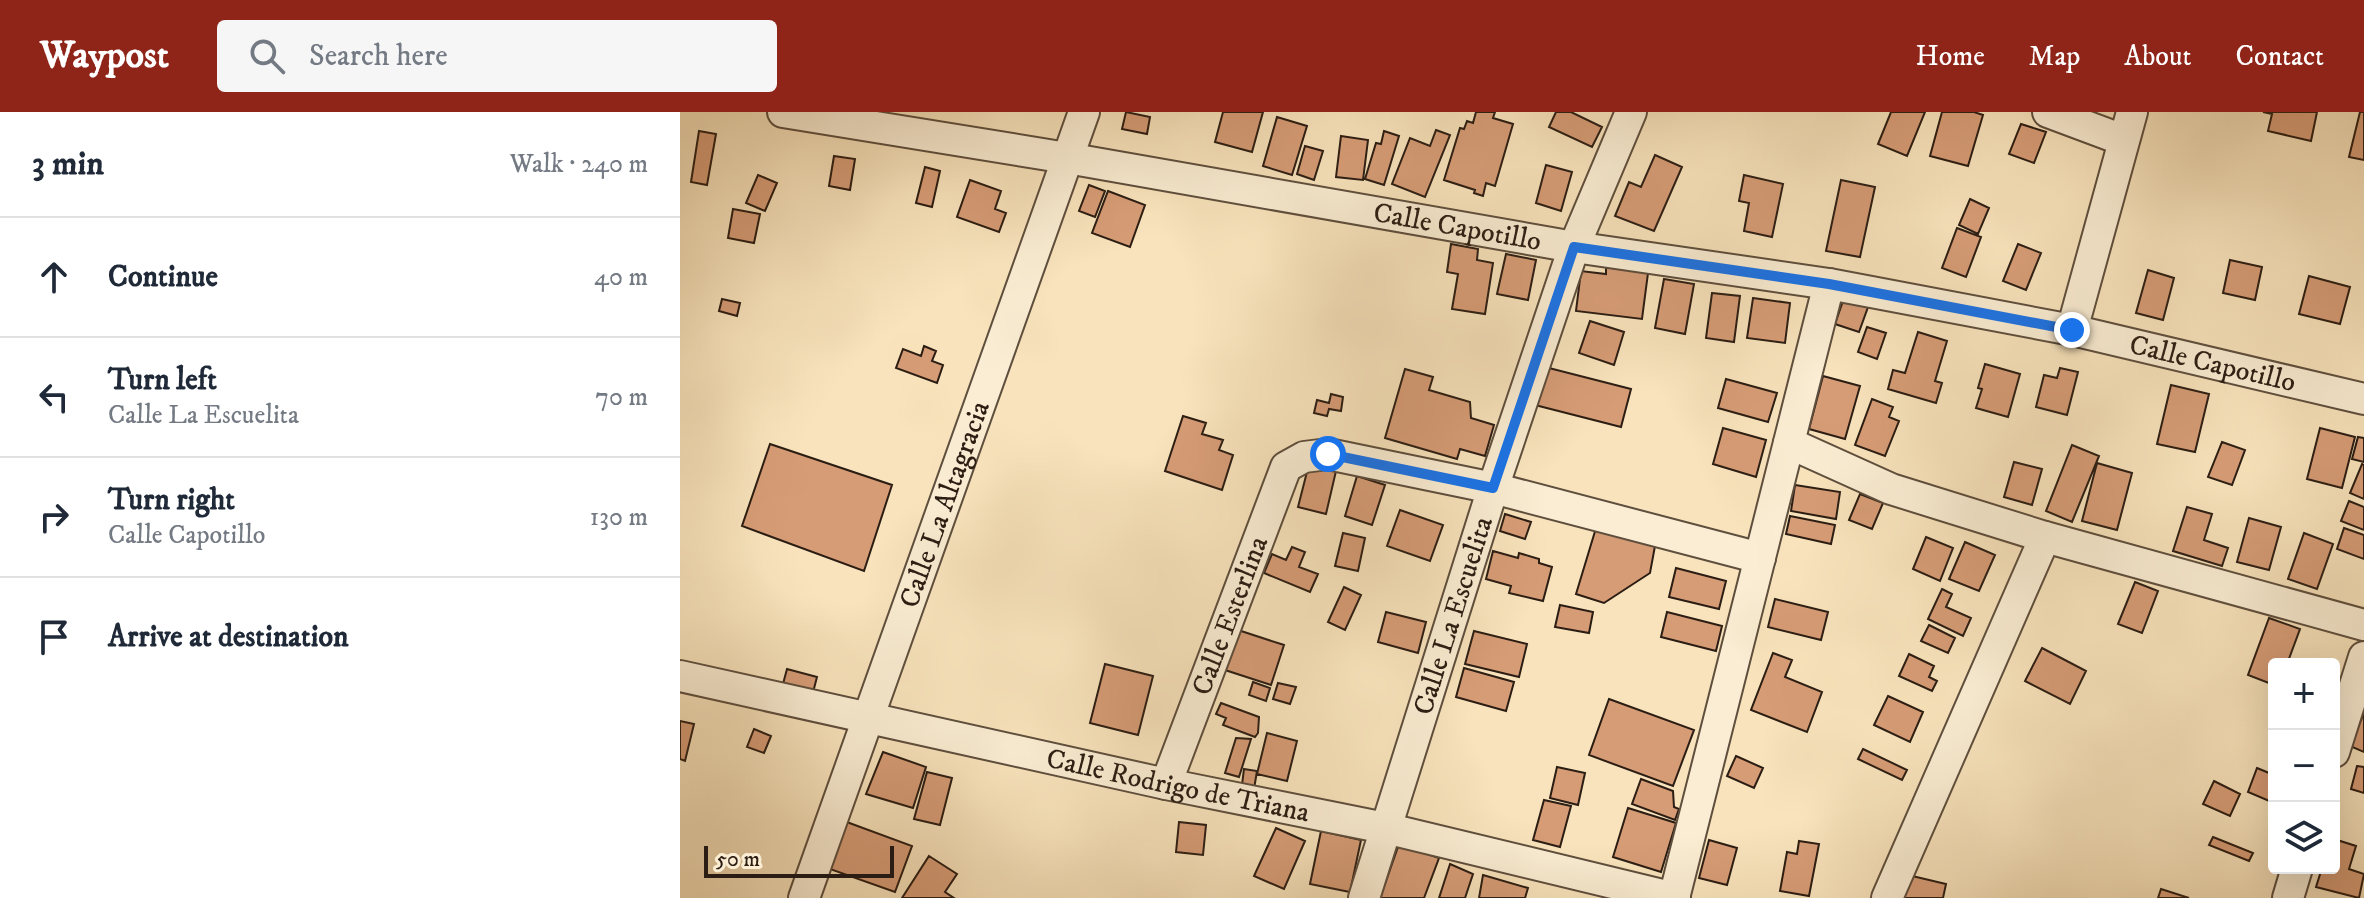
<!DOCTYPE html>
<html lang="en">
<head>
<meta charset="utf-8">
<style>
	:root { --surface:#fff; --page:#f6f6f7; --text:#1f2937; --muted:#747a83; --line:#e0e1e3; --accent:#8f2418 }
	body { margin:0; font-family:"IM FELL DW Pica",serif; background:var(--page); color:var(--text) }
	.controls { position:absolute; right:24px; bottom:24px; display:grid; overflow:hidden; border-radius:8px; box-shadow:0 8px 32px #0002 }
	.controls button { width:72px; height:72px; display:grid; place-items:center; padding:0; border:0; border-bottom:2px solid var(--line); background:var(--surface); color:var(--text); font:40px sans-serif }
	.scale { position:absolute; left:24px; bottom:20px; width:190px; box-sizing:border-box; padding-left:8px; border:4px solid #2b1d13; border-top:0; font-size:22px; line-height:28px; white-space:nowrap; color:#2b1d13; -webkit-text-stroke:6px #faedd3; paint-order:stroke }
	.stop { position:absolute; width:24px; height:24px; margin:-18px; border:6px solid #1a73e8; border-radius:50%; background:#fff }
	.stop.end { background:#1a73e8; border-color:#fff; box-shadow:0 2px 8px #0008 }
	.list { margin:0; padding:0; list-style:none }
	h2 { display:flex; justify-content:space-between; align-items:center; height:104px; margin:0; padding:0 32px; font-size:34px }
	h2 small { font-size:26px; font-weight:400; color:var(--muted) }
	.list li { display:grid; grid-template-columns:52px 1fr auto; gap:24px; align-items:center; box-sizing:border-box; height:120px; padding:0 32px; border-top:2px solid var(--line) }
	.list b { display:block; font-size:30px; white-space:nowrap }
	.list p { margin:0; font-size:26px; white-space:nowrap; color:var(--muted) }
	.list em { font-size:26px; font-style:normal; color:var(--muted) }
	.icon { flex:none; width:44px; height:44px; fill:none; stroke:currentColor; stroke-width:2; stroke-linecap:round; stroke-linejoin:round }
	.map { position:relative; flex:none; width:1684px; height:786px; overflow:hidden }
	header { display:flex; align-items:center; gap:48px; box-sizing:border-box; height:112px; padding:0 40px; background:var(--accent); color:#fff }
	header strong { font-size:38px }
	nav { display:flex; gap:44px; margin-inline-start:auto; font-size:28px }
	.search { width:560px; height:72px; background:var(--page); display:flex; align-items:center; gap:20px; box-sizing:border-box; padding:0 28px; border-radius:8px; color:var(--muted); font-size:30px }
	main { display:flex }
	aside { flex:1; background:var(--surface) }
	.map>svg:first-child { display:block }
</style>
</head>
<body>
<header>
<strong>Waypost</strong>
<div class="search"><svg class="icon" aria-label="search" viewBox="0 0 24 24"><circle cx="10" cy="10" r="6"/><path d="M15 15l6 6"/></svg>Search here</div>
<nav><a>Home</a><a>Map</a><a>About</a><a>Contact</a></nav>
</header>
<main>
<aside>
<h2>3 min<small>Walk · 240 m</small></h2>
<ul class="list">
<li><svg class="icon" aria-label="ahead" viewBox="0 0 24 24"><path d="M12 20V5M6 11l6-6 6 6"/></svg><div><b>Continue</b></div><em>40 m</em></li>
<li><svg class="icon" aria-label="left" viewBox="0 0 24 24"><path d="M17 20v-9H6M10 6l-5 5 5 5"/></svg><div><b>Turn left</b><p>Calle La Escuelita</p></div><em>70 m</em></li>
<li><svg class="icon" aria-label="right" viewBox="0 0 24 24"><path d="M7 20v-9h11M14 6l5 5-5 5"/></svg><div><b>Turn right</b><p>Calle Capotillo</p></div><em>130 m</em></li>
<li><svg class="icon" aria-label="arrive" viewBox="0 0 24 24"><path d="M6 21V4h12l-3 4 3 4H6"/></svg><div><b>Arrive at destination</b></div></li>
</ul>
</aside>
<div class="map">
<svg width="1684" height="786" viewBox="0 0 1684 786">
	<rect width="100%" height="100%" fill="#f8e3bc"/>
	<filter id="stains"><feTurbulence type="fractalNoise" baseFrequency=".0025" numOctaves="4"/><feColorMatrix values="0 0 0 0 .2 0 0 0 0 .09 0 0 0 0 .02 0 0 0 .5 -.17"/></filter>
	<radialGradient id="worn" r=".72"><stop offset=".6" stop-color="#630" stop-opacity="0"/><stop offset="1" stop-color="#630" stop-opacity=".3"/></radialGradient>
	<!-- building -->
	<path fill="#d69c76" stroke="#2b1d13" stroke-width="2" d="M446,0L470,5L467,22L442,17Z
		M543,0H583L572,40L535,30Z
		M796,0H815L813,6L833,12L815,74L806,71L803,84L794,81L795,78L764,68L780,16L784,17L787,9L793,11Z
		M876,0H891L922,15L912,35L869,15Z
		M1211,0H1245L1227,44L1198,32Z
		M1262,0H1294L1303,3L1288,54L1250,44Z
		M1583,0H1637L1631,29L1588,19L1592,2Z
		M1680,0H1684V48L1669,45Z
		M597,5L627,14L612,63L583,54Z
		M1341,12L1366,20L1354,51L1329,42Z
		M756,18L770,23L745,85L712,72L730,26L750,34Z
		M19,19L36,22L27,73L11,70Z
		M704,19L719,24L704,73L685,67L696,31L701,32Z
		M661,24L688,28L683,68L656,65Z
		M625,34L643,39L634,68L617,62Z
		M975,43L1002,55L974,119L935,104L949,70L961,75Z
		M154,44L175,47L170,78L149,74Z
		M866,53L892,60L881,99L856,91Z
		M245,55L260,59L252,95L236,91Z
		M78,63L97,71L85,99L66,91Z
		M1064,63L1103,72L1092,125L1064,119L1069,91L1059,89Z
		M290,68L321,79L315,97L326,101L319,120L277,105Z
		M1161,68L1195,75L1180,145L1146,139Z
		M409,73L425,79L415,105L399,99Z
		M428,79L465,93L450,135L412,121Z
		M1290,87L1309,96L1298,122L1279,113Z
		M53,97L80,102L74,131L48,126Z
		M1277,116L1301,125L1286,165L1262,156Z
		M771,132L798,137L797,148L813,151L805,202L772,197L778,162L767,160Z
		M1338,132L1361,141L1346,178L1323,169Z
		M826,142L856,148L848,188L817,182Z
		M1550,148L1582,155L1575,188L1543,181Z
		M926,155L968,161L962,207L896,199L901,159L926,162Z
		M1468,158L1494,166L1483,208L1456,201Z
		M1629,164L1670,175L1660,212L1619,202Z
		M984,167L1014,172L1005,222L975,216Z
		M1032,181L1060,184L1054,230L1026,226Z
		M1073,186L1110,191L1105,231L1067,226Z
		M1164,186L1188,195L1179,220L1155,212Z
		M42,187L60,191L57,204L39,199Z
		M910,209L944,220L934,253L899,241Z
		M1187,215L1206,221L1197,247L1178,240Z
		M1238,220L1267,229L1255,269L1262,271L1256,291L1208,277L1213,258L1225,261Z
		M244,234L256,239L252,249L263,253L257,271L216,256L223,237L241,244Z
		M1305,252L1340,262L1328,305L1296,296L1302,277L1298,276Z
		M865,255L951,277L941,315L855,293Z
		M1380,256L1398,260L1387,303L1356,295L1364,263L1377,266Z
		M725,257L753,265L749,278L790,290L791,306L814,313L805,344L780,337L777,347L705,326Z
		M1143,264L1180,274L1165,327L1129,317Z
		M1046,267L1097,281L1088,310L1038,296Z
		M1491,273L1529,282L1515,340L1477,332Z
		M651,282L663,285L661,299L649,297L647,304L634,301L637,288L649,291Z
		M1192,287L1213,295L1209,305L1219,309L1205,344L1175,333Z
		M503,304L526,311L522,322L543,328L539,338L553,343L542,378L485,359Z
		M1043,316L1086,328L1076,365L1033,352Z
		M1640,316L1675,325L1662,376L1627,367Z
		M1678,325L1684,326V350L1672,347Z
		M1542,330L1565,338L1552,373L1528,365Z
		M90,332L212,373L184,459L62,414Z
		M1392,333L1419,344L1392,410L1366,399Z
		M1334,350L1362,357L1352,393L1324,385Z
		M1417,351L1452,361L1437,418L1402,409Z
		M629,352L656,359L646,402L618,395Z
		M1682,352L1684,353V387L1670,381Z
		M677,364L705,373L692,413L665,404Z
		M1115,373L1160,380L1156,407L1111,399Z
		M1180,382L1203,391L1192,417L1169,408Z
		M1669,389L1684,395V418L1661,409Z
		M1507,395L1532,402L1524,428L1548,436L1542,454L1493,439Z
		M720,398L763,413L750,449L707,434Z
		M825,402L851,410L845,427L820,419Z
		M1110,404L1155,413L1151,432L1106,422Z
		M1569,406L1601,415L1589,458L1557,450Z
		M916,416L975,434L970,461L924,491L896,482Z
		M1664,416L1684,423V447L1657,437Z
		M663,421L685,426L678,459L655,454Z
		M1624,421L1653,432L1637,477L1608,467Z
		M1246,425L1273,436L1260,469L1233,457Z
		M1285,430L1315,443L1299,479L1269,467Z
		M612,435L625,440L619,455L638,462L630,480L584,461L592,442L606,448Z
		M813,439L838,446L839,441L859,447V451L872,455L863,489L829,481L831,474L806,467Z
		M996,456L1046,469L1039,497L989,485Z
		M1455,470L1478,479L1462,521L1438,512Z
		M664,475L681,483L665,518L648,510Z
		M1262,477L1272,482L1266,495L1291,506L1283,524L1248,507Z
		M1095,487L1148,500L1141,528L1088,515Z
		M880,493L913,500L909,521L875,515Z
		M706,500L746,510L738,541L698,530Z
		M987,500L1042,514L1036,539L981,525Z
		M1589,506L1620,517L1607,552H1594V573L1568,563Z
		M1249,513L1275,526L1268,541L1241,529Z
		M558,518L604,533L591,573L545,558Z
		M794,519L847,532L839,565L785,552Z
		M1362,536L1406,559L1390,592L1345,569Z
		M1093,541L1112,548L1105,565L1142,580L1127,620L1071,598Z
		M1229,542L1254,554L1249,565L1257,569L1252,579L1219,564Z
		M425,552L473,564L458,623L410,611Z
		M784,556L834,570L826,599L776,585Z
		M107,557L137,565L130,592L100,583Z
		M573,570L590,576L586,589L569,583Z
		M598,571L616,575L610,592L593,587Z
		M1208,584L1243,600L1230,630L1194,613Z
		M929,587L1014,618L993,674L909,643Z
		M541,591L579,605L578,621L575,625L543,613L546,606L536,602Z
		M1684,601V640L1670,634Z
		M0,609L14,612L5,649L0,647Z
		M74,617L91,624L84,641L67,635Z
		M587,621L617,629L607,669L577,662Z
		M556,626L571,627L559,665L545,661Z
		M1183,637L1227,658L1222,668L1178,647Z
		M203,640L246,655L233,696L186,682Z
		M1056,644L1083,656L1074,676L1047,664Z
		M1677,654L1684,655V681L1671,677Z
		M877,655L905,661L898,693L870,686Z
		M1577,656L1594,663V691L1568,680Z
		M564,657L577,659L573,683L561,681Z
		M247,660L272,666L260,713L234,707Z
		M961,667L993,679L994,695L999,697L995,708L952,692Z
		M1534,669L1560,682L1550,704L1523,692Z
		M864,688L891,694L880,735L853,728Z
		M948,696L996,711L981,760L933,745Z
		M164,709L232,734L215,780L147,756Z
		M499,710L526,713L523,743L496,740Z
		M596,716L625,729L604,777L574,764Z
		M641,719L681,728L670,780L630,772Z
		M1533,725L1573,741L1569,749L1529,733Z
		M1654,727L1676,734L1669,757L1684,762L1679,786L1636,775L1642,756H1654Z
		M1029,728L1057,736L1047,773L1019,766Z
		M1119,729L1139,732L1129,784L1100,779L1107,740L1117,742Z
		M719,732L759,746L744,786H700Z
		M249,744L277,762L265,780L274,786H222Z
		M770,752L793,762L785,786H759Z
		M803,763L848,776L845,786H799Z
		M1228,763L1266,772L1263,786H1222Z
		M1481,777L1509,786H1478Z"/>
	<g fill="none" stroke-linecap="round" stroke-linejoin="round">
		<!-- street casing -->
		<g stroke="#5e4e3d" stroke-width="34">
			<g id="street">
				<path id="s1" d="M103,0L387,46L894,135L1149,172L1392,218L1684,287"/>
				<path d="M1368,0L1443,28"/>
				<path d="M1392,218L1452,0"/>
				<path d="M1109,331L1211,377L1365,425L1684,513"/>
				<path id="s2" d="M0,564L486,672L705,716L995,786"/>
				<path d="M1654,640L1684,545"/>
				<path id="s3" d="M486,672L606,355L624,345L648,342L813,376L1080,446"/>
				<path id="s4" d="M124,786L404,0"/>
				<path id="s5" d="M684,786L813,376L894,135L951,0"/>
				<path d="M994,786L1149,172"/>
				<path d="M1207,786L1365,425"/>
				<path d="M1608,786L1617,756"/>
			</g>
		</g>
		<!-- street -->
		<use href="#street" stroke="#faedd3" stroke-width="30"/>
	</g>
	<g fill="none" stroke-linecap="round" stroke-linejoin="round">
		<!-- route -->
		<path stroke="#1a73e8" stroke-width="10" d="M648,342L813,376L894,135L1149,172L1392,218"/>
	</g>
	<g text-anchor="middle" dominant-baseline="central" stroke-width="6" stroke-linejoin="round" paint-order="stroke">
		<!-- street labels -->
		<g font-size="28" fill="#2b1d13" stroke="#faedd3">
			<text stroke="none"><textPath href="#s1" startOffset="684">Calle Capotillo</textPath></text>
			<text stroke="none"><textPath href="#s1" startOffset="1452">Calle Capotillo</textPath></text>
			<text stroke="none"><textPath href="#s4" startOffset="418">Calle La Altagracia</textPath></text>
			<text stroke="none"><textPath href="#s3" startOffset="180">Calle Esterlina</textPath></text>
			<text stroke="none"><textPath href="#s5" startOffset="296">Calle La Escuelita</textPath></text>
			<text stroke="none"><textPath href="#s2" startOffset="510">Calle Rodrigo de Triana</textPath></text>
		</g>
	</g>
	<rect width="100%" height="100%" filter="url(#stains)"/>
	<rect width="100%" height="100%" fill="url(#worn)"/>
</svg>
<div class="controls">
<button>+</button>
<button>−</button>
<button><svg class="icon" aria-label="layers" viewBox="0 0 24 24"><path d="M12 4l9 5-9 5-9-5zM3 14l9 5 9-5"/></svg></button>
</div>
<div class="scale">50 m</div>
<div class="stop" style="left:648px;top:342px"></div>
<div class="stop end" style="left:1392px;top:218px"></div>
</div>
</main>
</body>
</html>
